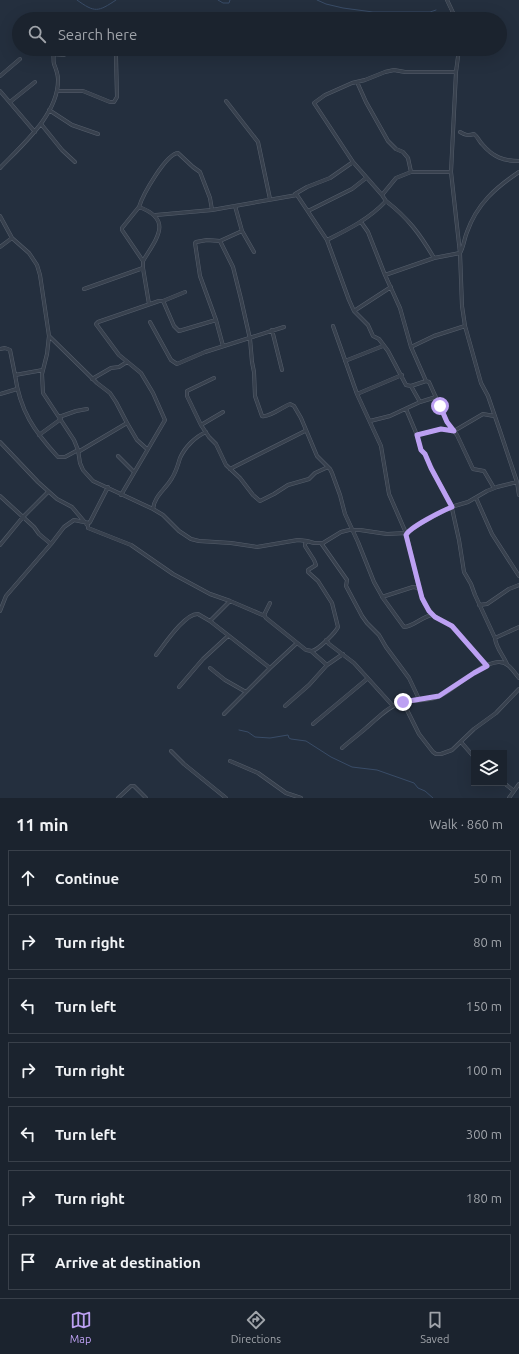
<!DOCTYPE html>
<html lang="en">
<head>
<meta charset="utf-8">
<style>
	:root { --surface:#1b232e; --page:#242b36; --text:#f1f3f6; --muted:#a0a4aa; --line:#39404a; --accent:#bca0f2 }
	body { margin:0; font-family:Ubuntu,sans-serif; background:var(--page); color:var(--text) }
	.controls { position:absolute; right:12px; bottom:12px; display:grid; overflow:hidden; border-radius:0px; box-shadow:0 4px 16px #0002 }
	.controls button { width:36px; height:36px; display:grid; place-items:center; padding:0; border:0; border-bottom:1px solid var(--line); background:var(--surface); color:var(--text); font:20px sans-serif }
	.stop { position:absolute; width:12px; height:12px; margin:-9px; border:3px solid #bca0f2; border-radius:50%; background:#fff }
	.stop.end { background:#bca0f2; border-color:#fff; box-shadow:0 1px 4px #0008 }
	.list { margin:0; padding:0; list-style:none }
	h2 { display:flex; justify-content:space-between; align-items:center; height:52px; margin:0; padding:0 16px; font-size:17px }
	h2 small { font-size:13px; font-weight:400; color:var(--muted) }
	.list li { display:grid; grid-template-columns:26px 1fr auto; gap:12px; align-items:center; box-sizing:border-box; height:56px; margin:0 8px 8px; padding:0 8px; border:1px solid var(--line); border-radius:0px }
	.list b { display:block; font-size:15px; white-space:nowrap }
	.list em { font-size:13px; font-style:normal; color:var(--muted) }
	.icon { flex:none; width:22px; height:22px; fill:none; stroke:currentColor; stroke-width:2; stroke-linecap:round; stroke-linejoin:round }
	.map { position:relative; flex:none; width:519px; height:798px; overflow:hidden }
	.search { position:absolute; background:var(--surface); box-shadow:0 4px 16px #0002; left:12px; right:12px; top:12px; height:44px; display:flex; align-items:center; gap:10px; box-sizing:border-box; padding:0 14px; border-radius:22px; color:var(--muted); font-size:15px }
	.sheet { height:500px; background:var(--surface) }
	nav { display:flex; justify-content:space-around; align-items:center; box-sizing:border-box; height:56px; border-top:1px solid var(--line); background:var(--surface); font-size:11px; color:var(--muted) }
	nav a { display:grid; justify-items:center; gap:2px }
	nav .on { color:var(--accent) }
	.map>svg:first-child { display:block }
</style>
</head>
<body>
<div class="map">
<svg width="519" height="798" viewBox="0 0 519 798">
	<rect width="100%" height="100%" fill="#242f3e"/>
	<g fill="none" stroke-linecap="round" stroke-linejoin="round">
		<!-- stream -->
		<path stroke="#394c67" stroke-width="1" d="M77,0C95,13 98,12 116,0
			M218,0L223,3H229L230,0
			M317,0L326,4L343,8L373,12H430L436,10
			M239,730L248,732L255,737L270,738L288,735L289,738L291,739L306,741L331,757L352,767L377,770L414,783L418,788L425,791L433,798"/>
		<!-- street casing -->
		<g stroke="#565f6c" stroke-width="4">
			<path id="street" d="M447,0L456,19
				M459,49L456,72L451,172L460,253L462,306L465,326L481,383L488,396L500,431L517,482L519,495
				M53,54L64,55
				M0,76L20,59
				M357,82L366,102L388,141L396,149L403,152L408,158L411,172
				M0,91L35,132
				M57,91H83L110,102H114L117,97L116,57
				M226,101L258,142L270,199
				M10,102L35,82
				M49,110L72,125L98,134
				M41,124L62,150L75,162
				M460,132C465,135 468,136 474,134C478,137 479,141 482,144C493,157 503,161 519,161
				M353,162L314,103L325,95L352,83L365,80L385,72L394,70L405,72H456
				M0,168C22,145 59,114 58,79C58,74 56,69 54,64C53,60 54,54 53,49
				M295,194L307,187L330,178L353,162L382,195
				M386,201L382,195L396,178L411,172H451
				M235,206L242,231L254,252
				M139,207C143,194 166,154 178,153L193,167L200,172L210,198L212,210L156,215
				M212,210L297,195L327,240L349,300L354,311L368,325L373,336L379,339L388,351L406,385L411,386L426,381L429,382L447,422L457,435L473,469L484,471L494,488
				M308,211L352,189L366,178
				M0,216L12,238L29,253L37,265L40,275L49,336L47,354L42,374L43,393L74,440L78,450L80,463L83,470L93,481L153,509L163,515L179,531L191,539L199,541L231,543L257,547L298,540L307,541L314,543H323L341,532L349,530H360L387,534L406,533L423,522L451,507L468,502L487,491L497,487L517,482
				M361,222L368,232L385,275
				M327,240C349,229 369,219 386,201C408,218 420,234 434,258L460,253C464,246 464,239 467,232C477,204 495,188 519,172
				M220,241L233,267L241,299L250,339L252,362L254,372L255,396L262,416C268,418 283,407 290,404L294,406L301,418L317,456L330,469L332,473L340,495L345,514L358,542L374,582L383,598L404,627C415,626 422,616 433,615
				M0,247L12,238
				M143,261C156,239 174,220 139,207L122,228V230L143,261V268L149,304
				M84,289L143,268
				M163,301L185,292
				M354,311L391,287
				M150,322L171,360L177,364L205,352L284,327
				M333,326L357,394L381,446L389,494L406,533L419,588L424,603L433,615L451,626L487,666
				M272,330L282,370
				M49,336L97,383L110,393L116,402L127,423L137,440L147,449
				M223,346L216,320L200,276L195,243L196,242L207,240L220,241L242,231
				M411,347L434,336L465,326
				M0,349L5,348L10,350L15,375L43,370
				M345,361L383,346
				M15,375C20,411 34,431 58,457H65L78,450
				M214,378L187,391V396L201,425L209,437L216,444L226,465L240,478L253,495L260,501L274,494L288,485L309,479L315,473L328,467
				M92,379L111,368L119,367L127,362
				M426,381L411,347L400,308L385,275L434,258
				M411,386L420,402
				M0,394L17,389
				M357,394L402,375
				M406,409L417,435
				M494,416L483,414L454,431L441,429L417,435L421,450L425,454L431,468L451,504L459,540L464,572L471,584L475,595L495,638C496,648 503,655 507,664
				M59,417L76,411L87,409
				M370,421L390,416L420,402L436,397
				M201,425L223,412
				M39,435L61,419
				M0,442L38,482L57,499L72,507L88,526V528L131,545L173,574L210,594L230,601L265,616
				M78,452L127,423
				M118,456L134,472
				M230,469L305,431
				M121,495L165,420L153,393L141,373L119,355L96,324L98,322L159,301H163L164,303L174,326L179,331L216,320
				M0,496L34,527L39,534L51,544
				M476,498L492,534L519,576
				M153,509C154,496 166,489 172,478C176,472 178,465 180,458C185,447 195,437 206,432
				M321,543L347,580L346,586L362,616L367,623L379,635L386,647L409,678L419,699
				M0,545L23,517L48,492
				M382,597L413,587L419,588
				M270,603L264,615L266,618L306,650C308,650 310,651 312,651C318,650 336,632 338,627L332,603L318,581L308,572V570L316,565L314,560L305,546V544L307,541
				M479,605L487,604L509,589L519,585
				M0,611L6,596L51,544L64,527L74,520L89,523L90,522L108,487
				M495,638L519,627
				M326,640L329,644L354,663L393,706
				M311,651L327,665L343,654
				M156,655C164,645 185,613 198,614L210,621
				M210,668L225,680L246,692
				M270,668L297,643
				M179,687L203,659L228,636
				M403,702L419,734L433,752L436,754H441L452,750L474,729L496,713L519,689
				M285,706L309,685L327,665
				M224,714L270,668L210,621L230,601
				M313,724L367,679
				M461,742L474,757
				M342,748C350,741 358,735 366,728C377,719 386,708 400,703C413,699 428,702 440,696C459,687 476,665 498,662C508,661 514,672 519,678
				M171,751L184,764L226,798
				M230,761L258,773L286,793L301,798
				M504,783L514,791
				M118,798L131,786H134L146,798
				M509,798L519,784"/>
		</g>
		<!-- street -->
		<use href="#street" stroke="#38414e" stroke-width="3"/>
	</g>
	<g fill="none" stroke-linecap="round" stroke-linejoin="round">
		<!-- route -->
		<path stroke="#bca0f2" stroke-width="5" d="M403,702L439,696L474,673L487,666L452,626L435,617L429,611L422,598L406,535C410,527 442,511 452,507L431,468L425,454L421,450L417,435L441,429L454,431L447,422L440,406"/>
	</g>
</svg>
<div class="controls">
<button><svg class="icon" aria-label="layers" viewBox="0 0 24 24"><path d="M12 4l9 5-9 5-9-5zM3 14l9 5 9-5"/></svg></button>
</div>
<div class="stop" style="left:440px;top:406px"></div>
<div class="stop end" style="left:403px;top:702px"></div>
<div class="search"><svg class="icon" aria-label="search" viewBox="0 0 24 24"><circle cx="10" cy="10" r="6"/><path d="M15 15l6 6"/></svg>Search here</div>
</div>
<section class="sheet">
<h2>11 min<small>Walk · 860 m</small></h2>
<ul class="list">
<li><svg class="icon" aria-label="ahead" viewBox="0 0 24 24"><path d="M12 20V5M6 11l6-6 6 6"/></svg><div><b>Continue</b></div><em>50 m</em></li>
<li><svg class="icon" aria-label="right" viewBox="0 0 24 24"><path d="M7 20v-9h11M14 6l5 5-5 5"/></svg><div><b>Turn right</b></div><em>80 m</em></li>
<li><svg class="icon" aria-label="left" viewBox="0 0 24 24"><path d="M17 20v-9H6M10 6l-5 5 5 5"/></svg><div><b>Turn left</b></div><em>150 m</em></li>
<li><svg class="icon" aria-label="right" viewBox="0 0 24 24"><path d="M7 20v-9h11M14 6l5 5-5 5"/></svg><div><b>Turn right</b></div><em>100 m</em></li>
<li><svg class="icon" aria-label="left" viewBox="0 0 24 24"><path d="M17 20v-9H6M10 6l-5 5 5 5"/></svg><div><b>Turn left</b></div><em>300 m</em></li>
<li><svg class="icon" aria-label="right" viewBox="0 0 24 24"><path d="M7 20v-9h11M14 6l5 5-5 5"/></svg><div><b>Turn right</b></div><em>180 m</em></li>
<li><svg class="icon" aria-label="arrive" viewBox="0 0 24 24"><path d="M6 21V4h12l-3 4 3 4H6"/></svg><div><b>Arrive at destination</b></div></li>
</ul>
</section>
<nav>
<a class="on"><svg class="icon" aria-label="map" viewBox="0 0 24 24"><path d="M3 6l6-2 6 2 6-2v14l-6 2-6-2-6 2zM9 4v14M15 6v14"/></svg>Map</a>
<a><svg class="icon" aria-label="directions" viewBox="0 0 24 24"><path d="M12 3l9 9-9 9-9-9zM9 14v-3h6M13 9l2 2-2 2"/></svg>Directions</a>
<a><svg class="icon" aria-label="saved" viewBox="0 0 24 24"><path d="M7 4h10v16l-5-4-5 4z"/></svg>Saved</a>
</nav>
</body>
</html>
